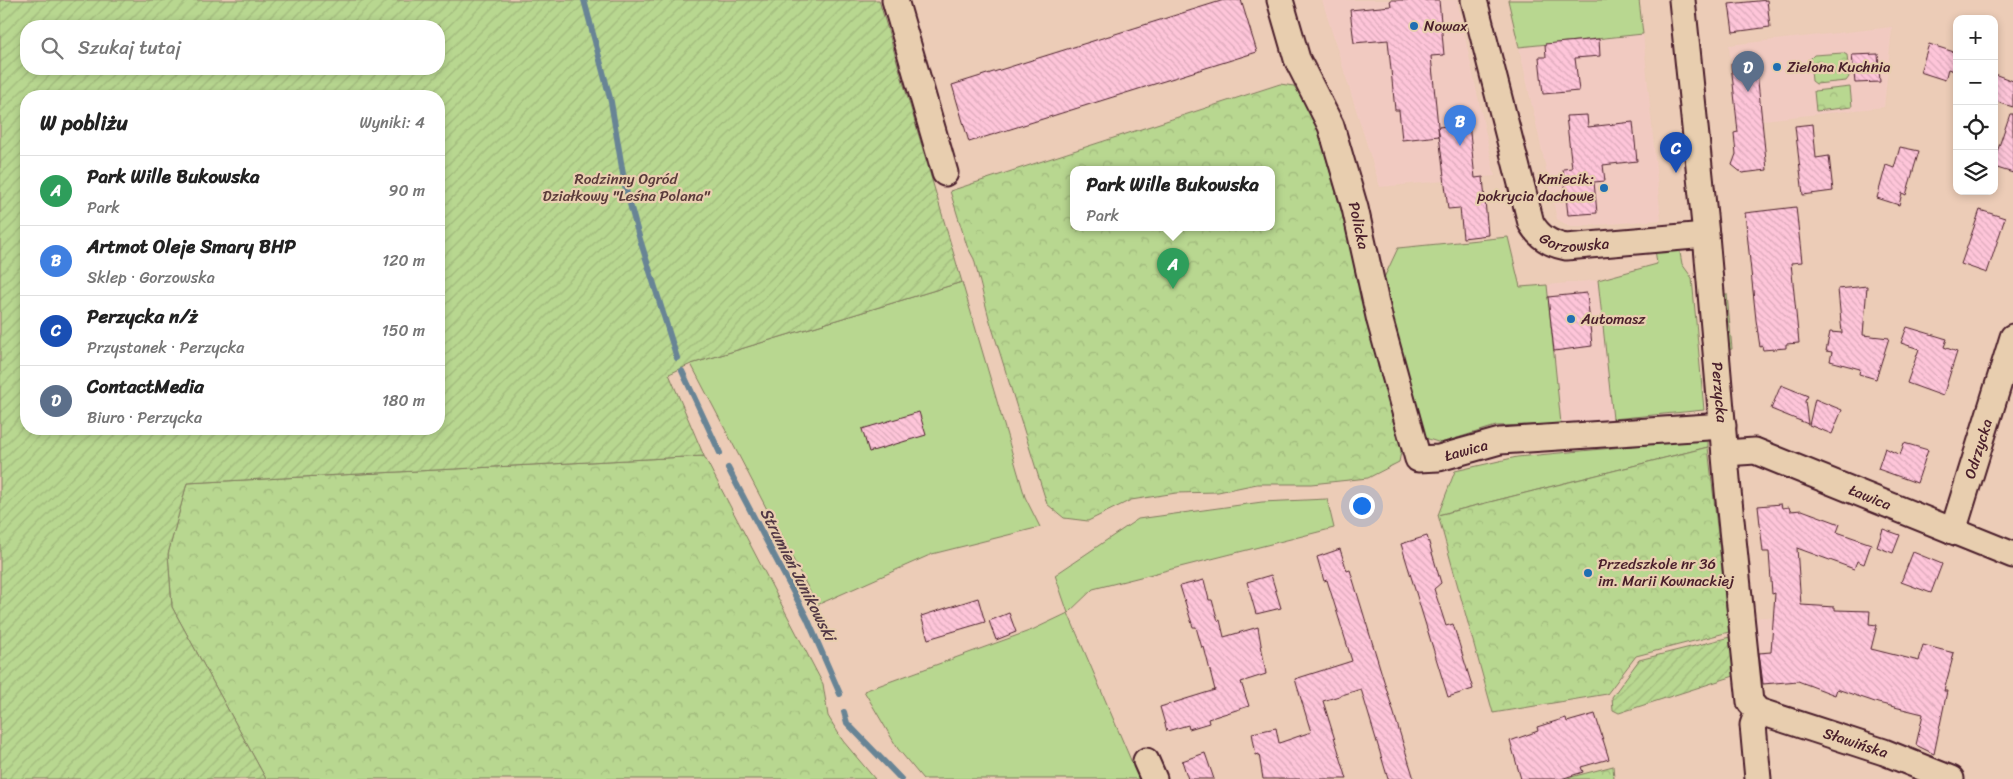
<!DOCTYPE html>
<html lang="pl">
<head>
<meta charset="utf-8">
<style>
	:root { --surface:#fff; --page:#f2f2f2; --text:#222; --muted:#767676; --line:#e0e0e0; --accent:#d93025 }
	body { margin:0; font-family:Sriracha,sans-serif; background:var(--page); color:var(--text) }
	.controls { position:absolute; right:15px; top:15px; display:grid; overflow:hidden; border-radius:10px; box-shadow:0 2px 8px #0003 }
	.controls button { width:45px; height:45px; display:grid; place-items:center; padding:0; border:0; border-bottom:1px solid var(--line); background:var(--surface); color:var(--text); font:25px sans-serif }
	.you { position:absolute; left:1361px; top:505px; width:18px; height:18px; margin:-12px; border:4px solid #fff; border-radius:50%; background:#1a73e8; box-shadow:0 0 0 8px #1a73e833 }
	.badge { display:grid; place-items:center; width:32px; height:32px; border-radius:50%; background:var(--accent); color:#fff; font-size:16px; font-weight:700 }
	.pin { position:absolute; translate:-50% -41px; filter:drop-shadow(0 1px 2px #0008) }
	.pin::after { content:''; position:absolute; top:26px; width:18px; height:15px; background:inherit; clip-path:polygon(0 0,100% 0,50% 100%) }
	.popup { position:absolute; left:1070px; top:166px; width:205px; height:65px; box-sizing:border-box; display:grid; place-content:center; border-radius:10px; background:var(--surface); filter:drop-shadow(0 1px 4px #0005); font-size:16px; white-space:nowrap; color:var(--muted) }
	.popup b { font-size:19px; color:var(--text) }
	.popup::after { content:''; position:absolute; left:50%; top:100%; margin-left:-10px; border:10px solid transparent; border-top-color:var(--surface) }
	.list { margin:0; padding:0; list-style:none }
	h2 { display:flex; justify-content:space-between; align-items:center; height:65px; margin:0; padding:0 20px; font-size:21px }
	h2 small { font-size:16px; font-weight:400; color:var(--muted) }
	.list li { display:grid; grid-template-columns:32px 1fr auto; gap:15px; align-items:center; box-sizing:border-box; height:70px; padding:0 20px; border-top:1px solid var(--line) }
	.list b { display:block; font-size:19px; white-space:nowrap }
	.list p { margin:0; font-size:16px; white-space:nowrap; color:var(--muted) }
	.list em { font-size:16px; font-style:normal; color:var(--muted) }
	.icon { flex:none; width:28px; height:28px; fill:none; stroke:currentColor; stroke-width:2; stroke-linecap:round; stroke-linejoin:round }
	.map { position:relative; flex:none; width:2013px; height:779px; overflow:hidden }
	.search { position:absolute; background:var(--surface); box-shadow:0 2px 8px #0003; left:20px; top:20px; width:425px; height:55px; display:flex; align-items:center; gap:12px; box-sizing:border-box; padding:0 18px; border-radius:20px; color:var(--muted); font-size:19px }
	.panel { position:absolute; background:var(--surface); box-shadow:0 2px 8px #0003; left:20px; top:90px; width:425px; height:345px; border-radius:20px }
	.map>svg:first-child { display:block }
</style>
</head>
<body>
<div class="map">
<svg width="2013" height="779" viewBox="0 0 2013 779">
	<defs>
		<pattern id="forest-crowns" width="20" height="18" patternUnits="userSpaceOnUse" patternTransform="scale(1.25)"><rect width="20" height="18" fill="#b8d790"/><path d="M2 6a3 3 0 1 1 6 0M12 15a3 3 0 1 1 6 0" fill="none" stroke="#a0b87c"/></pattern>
		<pattern id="garden-furrows" width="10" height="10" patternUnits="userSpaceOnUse" patternTransform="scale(1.25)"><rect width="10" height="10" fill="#b8d790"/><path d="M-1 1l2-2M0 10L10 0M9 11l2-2" fill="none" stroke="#a0b87c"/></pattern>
		<pattern id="building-back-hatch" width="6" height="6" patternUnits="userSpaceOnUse" patternTransform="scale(1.25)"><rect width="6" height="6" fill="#fec5d9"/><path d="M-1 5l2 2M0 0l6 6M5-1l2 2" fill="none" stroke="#dba9ba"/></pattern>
	</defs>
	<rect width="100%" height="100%" fill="#ecccb7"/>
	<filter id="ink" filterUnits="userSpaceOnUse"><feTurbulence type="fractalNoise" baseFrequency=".02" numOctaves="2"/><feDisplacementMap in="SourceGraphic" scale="10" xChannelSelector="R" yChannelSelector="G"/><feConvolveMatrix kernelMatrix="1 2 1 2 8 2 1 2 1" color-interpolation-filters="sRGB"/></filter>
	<g filter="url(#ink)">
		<!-- built -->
		<path fill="#f1cac1" d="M1322,0H1457L1495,176L1380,187Z
			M1892,27L1884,107L1736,123L1729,45Z
			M1643,34L1661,220L1570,227L1557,219L1519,47Z
			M1598,280L1613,419L1561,424L1547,285Z
			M1764,617L1783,619L1782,649L1756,652L1753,618Z"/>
		<!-- grass -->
		<path fill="#b8d790" stroke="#817b5e" d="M1508,0H1639L1643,34L1519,47Z
			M1508,237L1520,287L1547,285L1561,424L1496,426L1441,443L1422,437L1383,280L1398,248Z
			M1679,247L1682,264L1692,278L1704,410L1613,419L1598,280L1657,264L1655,249Z
			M962,282L1025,497L1040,527L932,554L817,605L691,364Z
			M1708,439V447L1438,515L1455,471L1517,457Z
			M1327,499L1334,528L1093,589L1068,613L1139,779H923L898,749L864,691L1032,630L1068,613L1055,575L1138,519L1262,502Z"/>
		<!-- forest -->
		<path fill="url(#forest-crowns)" stroke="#817b5e" fill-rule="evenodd" d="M1843,53L1847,55L1849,77L1846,81L1816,84L1812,81L1810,59L1814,55Z
			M1280,84L1294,86L1314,116L1405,432L1399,462L1368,478L1311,484H1257L1218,492L1176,493L1131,500L1088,521L1064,518L1047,504L989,318L974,259L967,246L950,191ZM1074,170H1272V228H1074Z
			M1850,87L1852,107L1816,111L1814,91Z
			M1708,447L1729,632L1636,656L1607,694L1493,713L1438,515Z
			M704,456L823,684L828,716L843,741L875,779H266L172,607L168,554L187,483Z
			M1613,766L1614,779H1564Z"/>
		<!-- garden -->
		<path fill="url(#garden-furrows)" stroke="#817b5e" fill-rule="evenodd" d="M0,0H879L962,282L691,364L669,374L704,456L187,483L168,554L172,607L266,779H0ZM439,26V69H26V26ZM26,96H439V429H26Z
			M1720,294H1727L1732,349L1726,350Z
			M1730,637L1734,676L1619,713L1613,710L1612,697L1639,660Z"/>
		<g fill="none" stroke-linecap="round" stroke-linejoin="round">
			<!-- stream -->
			<path stroke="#688495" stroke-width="6" d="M584,0L611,102L625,186L638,233L677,358
				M682,371L720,453
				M728,468L807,618L840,694
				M844,712L847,723L901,779"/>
		</g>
		<!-- building -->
		<path fill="url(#building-back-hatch)" stroke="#4a1f2b" d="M1224,0H1241L1257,52L969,142L952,85Z
			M1390,0H1439L1444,55L1431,56L1439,136L1402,140L1399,110H1395L1388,40L1354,43L1350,10L1391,6Z
			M1767,0L1770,27L1733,32L1729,4Z
			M1599,39L1600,56L1575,58L1579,91L1543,94L1539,57H1546L1545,44Z
			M1929,44L1957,53V72L1948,69L1945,80L1920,72Z
			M1878,54L1880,82L1855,83L1852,55Z
			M1756,62L1767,170L1742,173L1732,165L1736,154L1734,133L1738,132L1731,64Z
			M1994,74L2013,81V107L1994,101Z
			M2010,114H2013V173L1994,167V161Z
			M1587,115L1588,127L1633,122L1637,161L1603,165L1605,181L1594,182L1597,213L1568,215L1563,169L1572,168L1566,116Z
			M1469,124L1475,178L1483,177L1488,235L1463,238L1460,208L1448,209L1438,127Z
			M1813,124L1816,158L1829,156L1833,191L1803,195L1795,126Z
			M1900,147L1919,151L1906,195L1902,193L1899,205L1877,198L1886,165L1894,168Z
			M1796,207L1802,262L1791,263L1799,343L1786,344V348L1763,350L1762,346L1760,347L1756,320L1745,213Z
			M1980,210L2005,218L1987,273L1961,264Z
			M1867,286L1863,335L1889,338L1876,379L1859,374L1860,369L1830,361L1832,352L1826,351L1830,332L1842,333L1838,289Z
			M1587,293L1592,346L1554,351L1548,297Z
			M1907,327L1947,339L1944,347L1957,352L1943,396L1907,383L1919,349L1901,343Z
			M1781,385L1808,396L1805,401L1808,424L1771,409Z
			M1815,399L1842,410L1832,434L1809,425Z
			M919,412L926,435L869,452L862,429Z
			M1904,443L1928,450L1917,483L1878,469L1885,448L1900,455Z
			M1781,504L1782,508L1789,507L1790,511L1802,510L1840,524L1837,532L1871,544L1864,564L1857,561L1854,569L1797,548L1801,605L1835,607V610L1870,611L1869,624L1877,625L1871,649L1919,661L1923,645L1954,653L1944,691H1947L1934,754L1916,745L1923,714L1878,703L1837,689L1835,695L1798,681L1763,684L1759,653L1771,652L1775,593L1772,594L1769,552H1763L1758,506Z
			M1883,529L1900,535L1893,553L1877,547Z
			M1427,536L1441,583L1434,589L1446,626L1453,624L1473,689L1448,697L1401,544Z
			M1340,549L1347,571L1350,570L1414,779H1388L1361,689L1323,701L1347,779H1263L1259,754L1256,755L1252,733L1276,728L1279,743L1311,732L1295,679L1352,661L1327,580L1324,581L1317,557Z
			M1913,552L1942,564L1931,593L1901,582Z
			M1271,575L1281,608L1256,614L1247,582Z
			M1204,580L1209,600H1212L1218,621L1220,620L1224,637L1258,627L1266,674L1241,682L1249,706L1208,719L1209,723L1189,729L1188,725L1167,731L1160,707L1215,690L1204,647L1202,648L1196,627H1193L1180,586Z
			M978,598L985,622L928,639L921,616Z
			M1009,613L1016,632L996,640L989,621Z
			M1595,714L1609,759L1581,767L1583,772L1561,779H1521L1510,741L1538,731L1537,727L1566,718L1567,722Z
			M1205,753L1214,779H1188L1182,761Z"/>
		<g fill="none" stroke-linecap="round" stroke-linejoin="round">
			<!-- street casing -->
			<g stroke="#4a1f2b" stroke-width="29">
				<g id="street">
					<path d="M895,0L945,173"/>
					<path id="s1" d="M1280,0L1297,59L1331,126L1355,208L1380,321L1418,459L1439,458L1500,441L1723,426"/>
					<path id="s2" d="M1474,0L1531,223C1539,237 1550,244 1566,247L1706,235"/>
					<path id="s3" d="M1682,0L1706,235L1728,491L1750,702L1758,711L1884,752L1951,779"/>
					<path id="s4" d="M1725,453L1755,451L2013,555"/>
					<path id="s5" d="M1953,531L2013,337"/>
					<path d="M1758,711L1753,725L1758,779"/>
					<path d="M1146,761L1154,779"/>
				</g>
			</g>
			<!-- street -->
			<use href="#street" stroke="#e8ceaf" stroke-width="25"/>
		</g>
	</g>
	<!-- markers -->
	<g fill="#1f6fb2" stroke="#e8ceaf" stroke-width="2">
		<circle cx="1414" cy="26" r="5"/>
		<circle cx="1777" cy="67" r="5"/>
		<circle cx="1604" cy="188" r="5"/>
		<circle cx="1571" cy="319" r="5"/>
		<circle cx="1588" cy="573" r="5"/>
	</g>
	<g text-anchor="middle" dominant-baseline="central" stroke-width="4.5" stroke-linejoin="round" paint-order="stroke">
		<!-- poi labels -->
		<g font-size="15" fill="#4a1f2b" stroke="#e8ceaf" text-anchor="start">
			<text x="1424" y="26">Nowax</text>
			<text x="1787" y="67">Zielona Kuchnia</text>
			<text x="1594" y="179" text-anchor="end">Kmiecik:<tspan x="1594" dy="17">pokrycia dachowe</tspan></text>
			<text x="1581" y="319">Automasz</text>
			<text x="1598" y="564">Przedszkole nr 36<tspan x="1598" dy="17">im. Marii Kownackiej</tspan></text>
		</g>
		<!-- park labels -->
		<g font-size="15" fill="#5a3b3a" stroke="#e8ceaf">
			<text x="626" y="179">Rodzinny Ogród<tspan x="626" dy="17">Działkowy "Leśna Polana"</tspan></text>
		</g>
		<!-- street labels -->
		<g font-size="15" fill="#4a1f2b" stroke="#e8ceaf">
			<text stroke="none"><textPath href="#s1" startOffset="240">Policka</textPath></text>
			<text stroke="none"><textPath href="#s2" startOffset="282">Gorzowska</textPath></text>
			<text stroke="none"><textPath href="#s3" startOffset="394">Perzycka</textPath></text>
			<text stroke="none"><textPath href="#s5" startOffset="86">Odrzycka</textPath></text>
			<text stroke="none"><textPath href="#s1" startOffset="530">Ławica</textPath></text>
			<text stroke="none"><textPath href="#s4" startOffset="154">Ławica</textPath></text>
			<text stroke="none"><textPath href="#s3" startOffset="820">Sławińska</textPath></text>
		</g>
		<!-- water labels -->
		<g font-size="16" font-style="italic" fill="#523845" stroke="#e8ceaf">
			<text transform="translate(798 574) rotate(63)">Strumień Junikowski</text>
		</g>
	</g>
</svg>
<div class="controls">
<button>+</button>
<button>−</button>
<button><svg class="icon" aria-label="locate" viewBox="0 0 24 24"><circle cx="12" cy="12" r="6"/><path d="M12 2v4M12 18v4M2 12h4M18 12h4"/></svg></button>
<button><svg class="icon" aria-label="layers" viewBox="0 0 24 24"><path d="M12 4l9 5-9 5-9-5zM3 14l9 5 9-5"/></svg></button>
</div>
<div class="you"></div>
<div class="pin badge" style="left:1173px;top:289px;background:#2e9e5b">A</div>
<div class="popup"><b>Park Wille Bukowska</b>Park</div>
<div class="pin badge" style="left:1460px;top:146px;background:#3f7fe0">B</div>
<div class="pin badge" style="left:1676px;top:173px;background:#1a4fb4">C</div>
<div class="pin badge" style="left:1748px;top:92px;background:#5c6f8a">D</div>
<div class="search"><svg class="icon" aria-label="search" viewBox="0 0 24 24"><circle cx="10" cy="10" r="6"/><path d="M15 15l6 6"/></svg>Szukaj tutaj</div>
<section class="panel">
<h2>W pobliżu<small>Wyniki: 4</small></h2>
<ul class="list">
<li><span class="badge" style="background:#2e9e5b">A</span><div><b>Park Wille Bukowska</b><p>Park</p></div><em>90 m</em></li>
<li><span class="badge" style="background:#3f7fe0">B</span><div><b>Artmot Oleje Smary BHP</b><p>Sklep · Gorzowska</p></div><em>120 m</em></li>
<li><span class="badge" style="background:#1a4fb4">C</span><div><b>Perzycka n/ż</b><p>Przystanek · Perzycka</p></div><em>150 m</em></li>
<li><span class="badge" style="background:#5c6f8a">D</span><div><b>ContactMedia</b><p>Biuro · Perzycka</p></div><em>180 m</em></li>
</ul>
</section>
</div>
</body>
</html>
